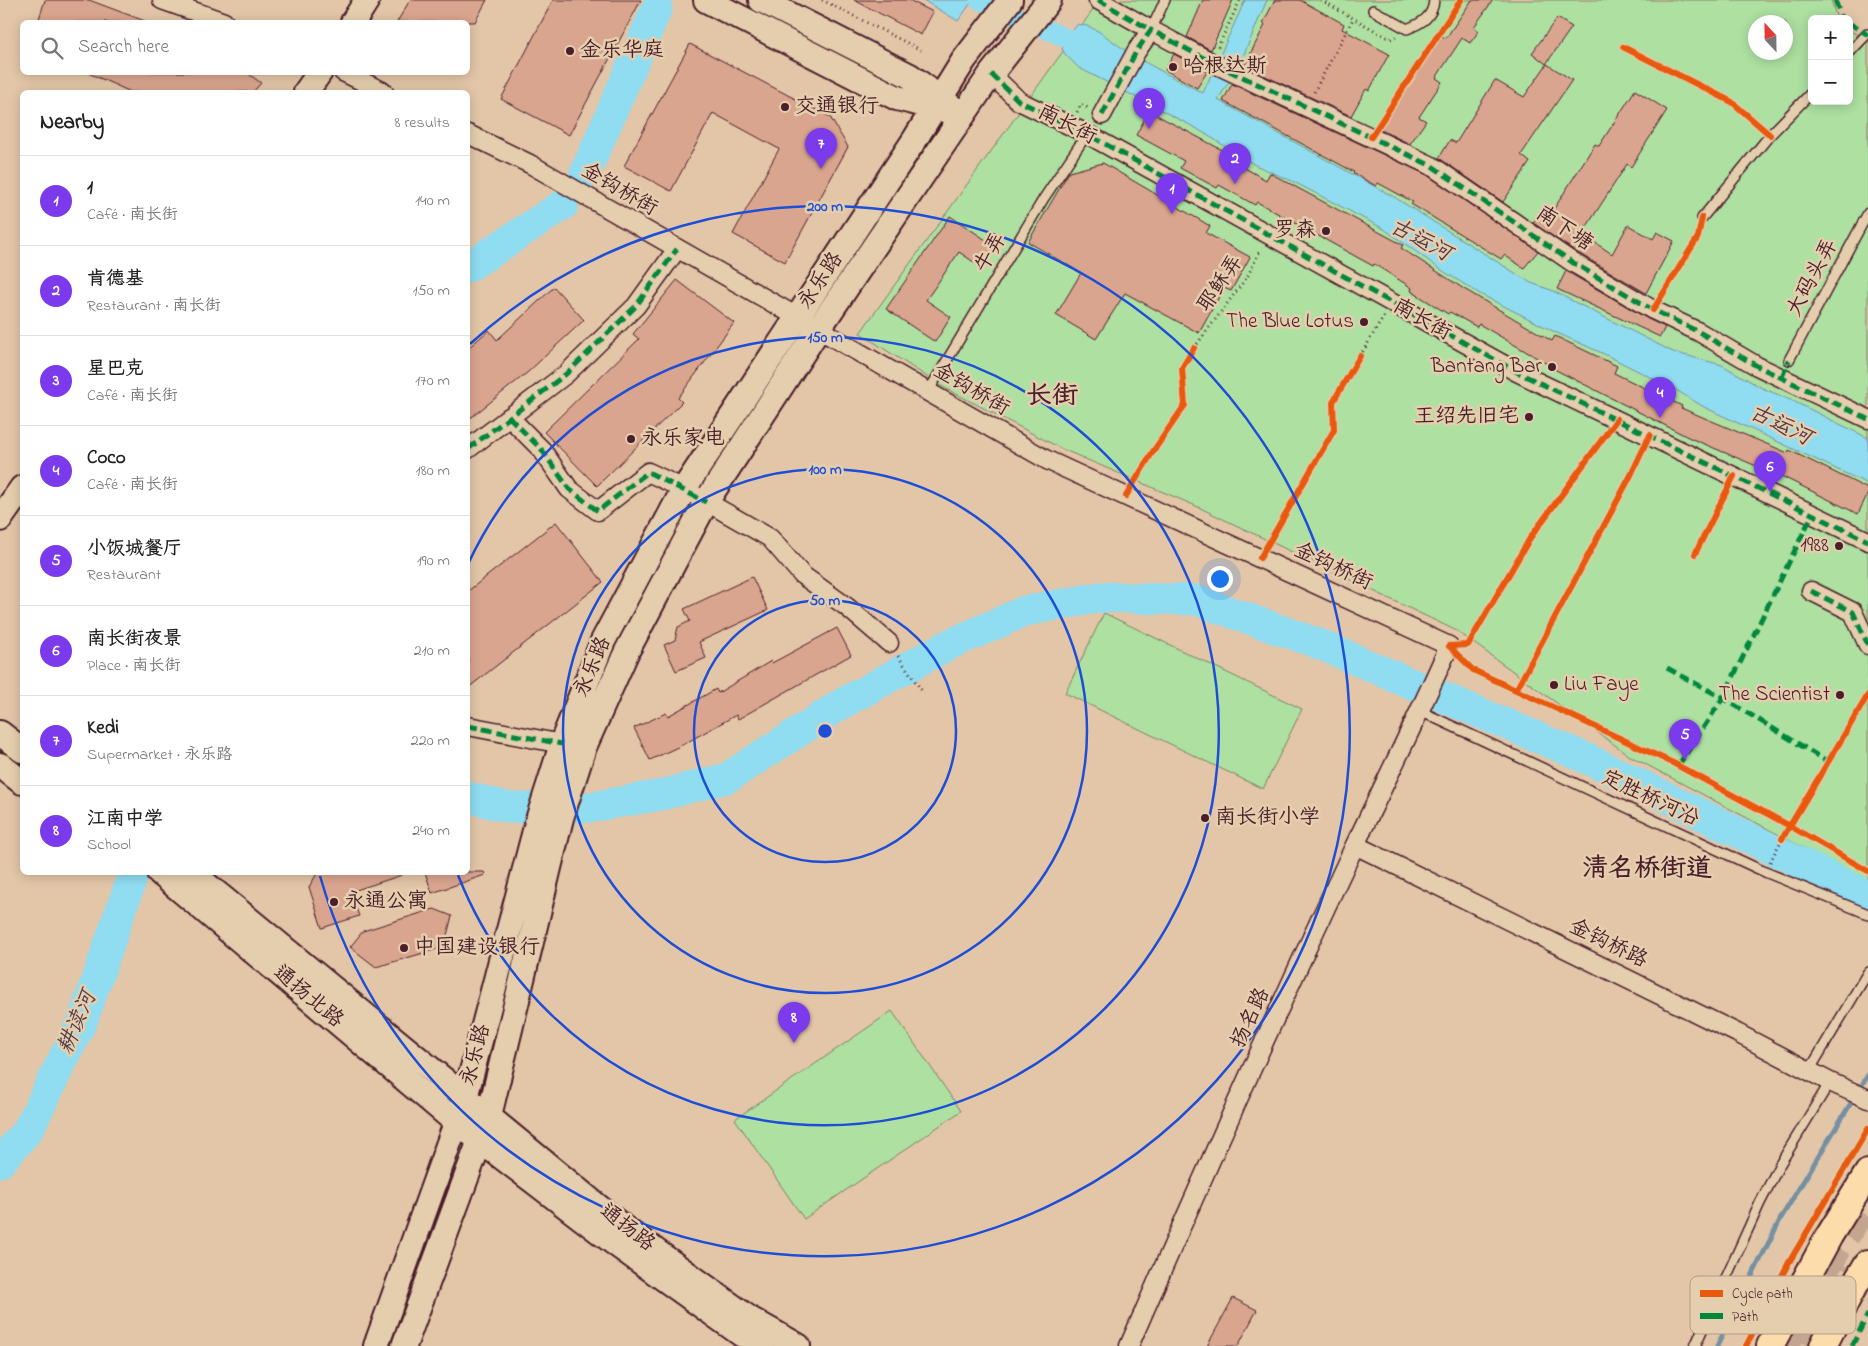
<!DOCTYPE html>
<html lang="en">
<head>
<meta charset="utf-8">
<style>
	:root { --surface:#fff; --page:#f6f6f6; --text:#222; --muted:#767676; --line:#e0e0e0; --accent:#7c3aed }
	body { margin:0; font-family:"Indie Flower","LXGW WenKai TC",sans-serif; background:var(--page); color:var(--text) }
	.controls { position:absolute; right:15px; top:15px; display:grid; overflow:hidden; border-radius:8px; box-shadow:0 2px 12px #0003 }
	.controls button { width:45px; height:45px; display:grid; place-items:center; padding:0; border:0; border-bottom:1px solid var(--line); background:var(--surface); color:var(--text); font:25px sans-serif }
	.compass { position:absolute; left:1748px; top:15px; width:45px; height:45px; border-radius:50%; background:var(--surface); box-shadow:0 2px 12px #0003; rotate:338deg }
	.you { position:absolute; left:1219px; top:578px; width:18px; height:18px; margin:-12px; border:4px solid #fff; border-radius:50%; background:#1a73e8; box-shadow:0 0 0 8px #1a73e833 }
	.badge { display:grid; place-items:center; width:32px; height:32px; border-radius:50%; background:var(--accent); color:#fff; font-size:16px; font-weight:700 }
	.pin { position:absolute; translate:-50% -41px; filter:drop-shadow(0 1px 2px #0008) }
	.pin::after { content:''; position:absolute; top:26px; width:18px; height:15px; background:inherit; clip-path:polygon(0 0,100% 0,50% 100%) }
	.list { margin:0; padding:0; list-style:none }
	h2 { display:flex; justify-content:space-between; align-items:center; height:65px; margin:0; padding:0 20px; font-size:21px }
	h2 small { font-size:16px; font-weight:400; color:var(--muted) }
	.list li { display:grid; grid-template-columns:32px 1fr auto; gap:15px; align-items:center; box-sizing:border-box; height:90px; padding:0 20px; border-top:1px solid var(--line) }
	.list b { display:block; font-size:19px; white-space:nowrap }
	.list p { margin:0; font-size:16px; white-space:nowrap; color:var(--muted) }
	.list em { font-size:16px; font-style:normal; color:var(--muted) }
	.icon { flex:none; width:28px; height:28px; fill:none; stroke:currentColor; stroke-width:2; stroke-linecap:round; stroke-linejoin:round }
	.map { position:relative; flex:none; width:1868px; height:1346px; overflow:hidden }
	.search { position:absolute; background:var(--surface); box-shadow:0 2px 12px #0003; left:20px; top:20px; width:450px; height:55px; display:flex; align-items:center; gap:12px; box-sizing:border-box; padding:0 18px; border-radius:8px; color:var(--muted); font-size:19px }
	.panel { position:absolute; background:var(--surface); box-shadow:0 2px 12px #0003; left:20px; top:90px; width:450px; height:785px; border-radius:8px }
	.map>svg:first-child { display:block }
</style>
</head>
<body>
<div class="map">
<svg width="1868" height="1346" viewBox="0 0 1868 1346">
	<rect width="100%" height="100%" fill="#e3c6a8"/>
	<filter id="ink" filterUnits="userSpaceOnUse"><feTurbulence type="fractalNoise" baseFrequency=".02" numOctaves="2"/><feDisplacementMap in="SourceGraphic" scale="10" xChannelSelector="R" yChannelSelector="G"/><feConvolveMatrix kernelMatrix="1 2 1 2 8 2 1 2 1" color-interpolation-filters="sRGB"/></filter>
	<g filter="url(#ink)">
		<!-- green -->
		<path fill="#ade0a1" stroke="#7c8066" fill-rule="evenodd" d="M1100,0H1831L1837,19H1812V101H1849V30L1868,41V882L1630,756L1457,631L1196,506L1062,449L941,386L860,333ZM1756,22H1786V52H1756Z
			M1104,613L1302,709L1263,789L1065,693Z
			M892,1011L961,1111L804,1219L735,1119Z"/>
		<!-- water -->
		<path fill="#90dcf1" stroke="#7490a2" d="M923,0H973L958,21Z
			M1245,0H1267L1242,59L1218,100L1394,197L1531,283L1551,290L1673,352L1722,365L1762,388L1793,401L1868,438V484L1704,407L1676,390L1602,353L1555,332L1480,294L1443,271L1384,229L1294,182L1255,165L1196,128L1079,68L1065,54L1062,49L1066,38L1078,24C1097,26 1112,42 1128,52C1152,67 1178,80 1203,93Z"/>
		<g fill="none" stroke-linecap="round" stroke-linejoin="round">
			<!-- stream -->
			<path stroke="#7490a2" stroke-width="5" d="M1717,1346L1781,1218L1868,1075"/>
			<!-- canal -->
			<path stroke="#90dcf1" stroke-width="19" d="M979,0L1066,38L1086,51"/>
			<!-- river -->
			<path stroke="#90dcf1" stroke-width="31" d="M585,173L657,8
				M468,267L563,205
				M468,797L510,808L591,807L661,795L727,778L843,703L946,646L1025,611L1101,597L1196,600L1314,642L1588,759L1868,896
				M0,1162L28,1130L83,1019L134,872"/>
		</g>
		<!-- building -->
		<path fill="#daa58f" stroke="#4a1f2b" d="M45,0H89L145,21V22H38Z
			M410,0H487L475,22H397Z
			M553,0H641L569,135L501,99Z
			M854,0H909L933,12L921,35Z
			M1203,0H1233L1211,50L1187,37Z
			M1275,0H1300L1344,24L1342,29L1389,54L1369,91L1366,89L1351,116L1244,66L1265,25L1263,23Z
			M1472,0H1493L1474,27L1479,31L1470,43L1462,38L1436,78L1442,82L1419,117L1426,121L1410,144L1379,129L1441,36L1446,38Z
			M1557,18L1572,27L1546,64L1532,53Z
			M690,44L830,117L848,147L785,262L733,234L779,149L713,113L671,191L624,166Z
			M1174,54L1207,72L1197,88L1165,70Z
			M1547,64L1572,80L1521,155L1530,162L1503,202L1439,158L1450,140L1456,143L1495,80L1524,97Z
			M86,72H246L261,83L253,92H131Z
			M1232,84L1427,175L1538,251L1524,268L1504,255L1501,259L1411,204L1413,202L1378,183L1376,186L1353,173L1354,172L1223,101Z
			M1635,90L1667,110L1631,167L1627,164L1582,234L1612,254L1628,225L1653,239L1657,232L1674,241L1646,293L1578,253L1533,223L1542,210L1550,215L1595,144L1599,146Z
			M1149,111L1224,151L1222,155L1266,180L1270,173L1403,245L1401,248L1464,289L1552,341L1555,336L1617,366L1614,373L1682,406L1681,408L1788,453L1789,450L1868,489V493L1858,514L1767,469L1766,470L1690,438L1548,366L1549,365L1479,324L1477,327L1450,312L1448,314L1411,291L1412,288L1374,264L1373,266L1257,202L1255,205L1219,185L1217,188L1180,168L1184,161L1136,135Z
			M1103,163L1210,226L1206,233L1250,257L1231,291L1224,288L1199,333L1125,293L1096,339L1056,315L1081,273L1028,242L1069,172Z
			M950,216L995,246L981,267L959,252L926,300L951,317L935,342L886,309Z
			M1566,271L1648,319L1665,327L1660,337L1557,289Z
			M677,280L734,323L678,398L682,402L597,486L544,432L639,339L633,334Z
			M554,287L584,320L528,372L468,420V348L489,330L497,340Z
			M556,522L603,582L468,688V591Z
			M752,577L768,610L699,642L706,658L676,671L664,645L675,640L678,627L690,621L684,609Z
			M837,628L851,655L738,719L736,715L682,745L650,760L634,728L666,713L668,716L716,689L718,693L771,661L772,663Z
			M318,872H401L402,875L350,892L359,916L322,928L309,887Z
			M425,872H484L485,875L432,893Z
			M434,909L452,916L444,947L376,967L350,947L363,931Z
			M1233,1298L1257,1310L1238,1346H1207Z"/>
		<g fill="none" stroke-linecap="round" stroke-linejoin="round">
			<!-- highway-tunnel -->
			<path stroke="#c4a58f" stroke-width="28" stroke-dasharray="28 14" stroke-linecap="butt" d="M1785,1346L1826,1268L1868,1200
				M1809,1346L1847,1266"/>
			<!-- lane casing -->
			<g stroke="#4a1f2b" stroke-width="12">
				<path id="lane" d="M1373,10L1407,29C1422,23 1433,17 1434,0
					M1151,30L1165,0
					M1849,53L1867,34
					M1702,218L1770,135L1812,92
					M1789,360L1868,213
					M928,392L1044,198L1087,134
					M1420,711L1765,872L1868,914
					M1809,1071L1868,972
					M1695,1346L1760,1203L1780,1164L1830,1082"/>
			</g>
			<!-- street casing -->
			<g stroke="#4a1f2b" stroke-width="21">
				<path id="street" d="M162,0L224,22
					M1098,0L1151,30
					M1215,64L1432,166L1572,262L1653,310L1699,332L1757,366L1868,419
					M343,72L384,92
					M991,74L1019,101L1087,134L1517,372L1868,541
					M1102,115L1136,52L1151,30L1211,62
					M468,134L530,164L1047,460L1449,646C1420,713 1387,778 1355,845C1277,1011 1202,1178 1129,1346
					M509,417L542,450L569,489L598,511L648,472L684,489L770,538L802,575L847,607L889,643
					M468,449L566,374L636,306L677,249
					M1811,591L1853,612L1868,645
					M468,726L562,744
					M1355,845L1737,1033L1830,1082L1868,1099"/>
			</g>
			<!-- secondary casing -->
			<g stroke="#4a1f2b" stroke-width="28">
				<path id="secondary" d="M706,0L897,98L949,111
					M761,0L910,76L953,108
					M353,22L367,0
					M306,92L320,72
					M0,519L22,488
					M0,733L22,750
					M0,765L22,782
					M159,872L456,1122L613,1242L741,1334L762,1346
					M191,872L624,1228L750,1319L798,1346
					M376,1346L465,1098L537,823L564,738L603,641L684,489L915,139L964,60L1010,0
					M404,1346L489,1116L561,818L584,747L627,651L706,502L819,328L991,74L1049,0"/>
			</g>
			<!-- primary casing -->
			<g stroke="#4a1f2b" stroke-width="30">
				<path id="primary" d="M1770,1346L1829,1236L1868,1173
					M1823,1346L1850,1293L1868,1263"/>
			</g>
			<!-- path -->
			<path stroke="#4a1f2b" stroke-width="3" stroke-dasharray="1 4" stroke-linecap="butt" d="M822,0L923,51
				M1321,0L1390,39L1396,37
				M1218,47L1240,0
				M1314,92L1353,19
				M1077,112L1081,104L1088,108
				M1194,348L1247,277L1261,249
				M1360,356L1384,316
				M898,656L922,691
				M1770,862L1782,839"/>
			<!-- lane -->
			<use href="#lane" stroke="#e5ceae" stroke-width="9"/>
			<!-- street -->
			<use href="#street" stroke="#e5ceae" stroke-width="18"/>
			<!-- secondary -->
			<use href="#secondary" stroke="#e5ceae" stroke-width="24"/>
			<!-- primary -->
			<use href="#primary" stroke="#fddcac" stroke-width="26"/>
			<!-- quiet -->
			<path stroke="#00873e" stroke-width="5" stroke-dasharray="10 5" stroke-linecap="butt" d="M1098,0L1151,30
				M1835,0L1842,19
				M1849,23L1868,35
				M1215,64L1432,166L1572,262L1653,310L1699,332L1757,366L1868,419
				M991,74L1019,101L1087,134L1517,372L1868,541
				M1102,115L1136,52L1151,30L1211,62
				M1782,377L1789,360
				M509,417L542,450L569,489L598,511L648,472L706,502
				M468,449L566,374L636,306L677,249
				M1811,591L1853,612L1868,645
				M1667,668L1723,698L1828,762
				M468,726L562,744
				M1678,766L1723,698L1813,513
				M1852,1346L1868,1314"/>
			<!-- cycleway casing -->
			<g stroke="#e5ceae" stroke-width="9">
				<path id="cycleway" d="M1623,47L1732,102L1770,135
					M1371,137L1461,0
					M1653,310L1698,237L1702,218
					M1126,496L1152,453L1185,405L1182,368L1194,348
					M1695,554L1734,476
					M1260,558L1334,430L1333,402L1360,356
					M1449,646L1473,670L1673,763L1790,826L1868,871
					M1449,646L1468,645L1530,538L1617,419
					M1516,690L1630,477L1650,435
					M1782,839L1868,695
					M1746,1346L1788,1264L1868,1129"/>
			</g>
			<!-- cycleway -->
			<use href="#cycleway" stroke="#e8590c" stroke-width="6"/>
		</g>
	</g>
	<!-- distance rings -->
	<g fill="none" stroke="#1d4ed8" stroke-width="2.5">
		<circle cx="825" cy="731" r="131"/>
		<circle cx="825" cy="731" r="262"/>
		<path d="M468 564A394 394 0 1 1 458 875"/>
		<path d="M470 344A525 525 0 1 1 320 876"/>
	</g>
	<!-- markers -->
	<g fill="#4a1f2b" stroke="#e5ceae" stroke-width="2">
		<circle cx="570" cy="51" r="5"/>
		<circle cx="1173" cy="67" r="5"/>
		<circle cx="785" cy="107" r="5"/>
		<circle cx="1326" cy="231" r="5"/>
		<circle cx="1364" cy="322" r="5"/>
		<circle cx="1552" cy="367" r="5"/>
		<circle cx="1529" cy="417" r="5"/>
		<circle cx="631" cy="439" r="5"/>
		<circle cx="1839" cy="546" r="5"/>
		<circle cx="1554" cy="685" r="5"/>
		<circle cx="1840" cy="695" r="5"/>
		<circle cx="1205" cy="818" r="5"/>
		<circle cx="334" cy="902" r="5"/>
		<circle cx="404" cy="948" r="5"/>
	</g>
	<g text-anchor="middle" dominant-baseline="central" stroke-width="5" stroke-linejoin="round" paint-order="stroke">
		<!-- poi labels -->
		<g font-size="21" fill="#4a1f2b" stroke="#e5ceae" text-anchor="start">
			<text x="580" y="51">金乐华庭</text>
			<text x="1183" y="67">哈根达斯</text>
			<text x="795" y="107">交通银行</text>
			<text x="1316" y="231" text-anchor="end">罗森</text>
			<text x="1354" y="322" text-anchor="end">The Blue Lotus</text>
			<text x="1542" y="367" text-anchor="end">Bantang Bar</text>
			<text x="1519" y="417" text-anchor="end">王绍先旧宅</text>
			<text x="641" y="439">永乐家电</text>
			<text x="1829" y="546" text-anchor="end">1988</text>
			<text x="1564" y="685">Liu Faye</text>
			<text x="1830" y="695" text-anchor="end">The Scientist</text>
			<text x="1215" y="818">南长街小学</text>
			<text x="344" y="902">永通公寓</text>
			<text x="414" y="948">中国建设银行</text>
		</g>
		<!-- street labels -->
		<g font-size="21" fill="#4a1f2b" stroke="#e5ceae">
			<text transform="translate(1067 125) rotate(27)">南长街</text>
			<text transform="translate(619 190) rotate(30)">金钩桥街</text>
			<text transform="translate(1564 229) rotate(34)">南下塘</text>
			<text transform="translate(991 253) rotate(-59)">牛弄</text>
			<text transform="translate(1813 278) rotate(-62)">大码头弄</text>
			<text transform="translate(821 281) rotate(-56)">永乐路</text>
			<text transform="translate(1221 284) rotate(-56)">耶稣弄</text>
			<text transform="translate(1422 320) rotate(29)">南长街</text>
			<text transform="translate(971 390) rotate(30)">金钩桥街</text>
			<text transform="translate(1333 567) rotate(25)">金钩桥街</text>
			<text transform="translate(593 667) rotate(-67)">永乐路</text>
			<text transform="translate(1650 799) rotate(25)">定胜桥河沿</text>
			<text transform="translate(1608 944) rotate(26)">金钩桥路</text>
			<text transform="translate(308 997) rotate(40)">通扬北路</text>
			<text transform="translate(1251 1018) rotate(-65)">扬名路</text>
			<text transform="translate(476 1055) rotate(-75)">永乐路</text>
			<text transform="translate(627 1228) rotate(38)">通扬路</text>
		</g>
		<!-- water labels -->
		<g font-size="22" font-style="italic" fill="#543b49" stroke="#e5ceae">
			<text transform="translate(1420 241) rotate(28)">古运河</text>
			<text transform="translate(1780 426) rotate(26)">古运河</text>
			<text transform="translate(78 1023) rotate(-67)">耕读河</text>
		</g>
		<!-- district labels -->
		<g font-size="26" font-weight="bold" fill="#4a1f2b" stroke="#e5ceae">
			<text x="1052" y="397">长街</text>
			<text x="1647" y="870">清名桥街道</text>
		</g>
	</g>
	<!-- legend -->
	<rect x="1690" y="1276" width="166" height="58" rx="8" fill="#e5ceae" stroke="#b69a87" stroke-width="1"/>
	<rect x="1700" y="1290" width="23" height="7" fill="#e8590c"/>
	<rect x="1700" y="1313" width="23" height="6" fill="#00873e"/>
	<g font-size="14" fill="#4a1f2b">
		<text x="1732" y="1298">Cycle path</text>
		<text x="1732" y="1321">Path</text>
	</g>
	<circle cx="825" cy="731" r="8" fill="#1d4ed8" stroke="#e5ceae" stroke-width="2.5"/>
	<g font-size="15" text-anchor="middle" font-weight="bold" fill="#1d4ed8" stroke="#e5ceae" stroke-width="5" stroke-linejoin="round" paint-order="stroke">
		<text x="825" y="211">200 m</text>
		<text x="825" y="342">150 m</text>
		<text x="825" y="474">100 m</text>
		<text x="825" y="605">50 m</text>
	</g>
</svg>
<div class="controls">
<button>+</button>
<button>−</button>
</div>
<svg class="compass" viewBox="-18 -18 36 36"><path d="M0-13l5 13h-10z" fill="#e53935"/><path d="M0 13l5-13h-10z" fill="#767676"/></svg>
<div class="you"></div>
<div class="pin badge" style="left:1172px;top:214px">1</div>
<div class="pin badge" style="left:1235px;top:184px">2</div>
<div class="pin badge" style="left:1149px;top:129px">3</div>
<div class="pin badge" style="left:1660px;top:418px">4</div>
<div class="pin badge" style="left:1685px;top:760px">5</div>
<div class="pin badge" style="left:1770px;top:492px">6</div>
<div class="pin badge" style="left:821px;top:169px">7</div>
<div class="pin badge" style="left:794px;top:1043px">8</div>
<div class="search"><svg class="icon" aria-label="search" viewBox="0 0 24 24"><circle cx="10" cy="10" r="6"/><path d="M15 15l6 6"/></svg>Search here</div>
<section class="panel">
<h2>Nearby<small>8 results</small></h2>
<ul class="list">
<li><span class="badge">1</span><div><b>1</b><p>Café · 南长街</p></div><em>140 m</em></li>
<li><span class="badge">2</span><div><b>肯德基</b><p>Restaurant · 南长街</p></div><em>150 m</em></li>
<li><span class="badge">3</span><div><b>星巴克</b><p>Café · 南长街</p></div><em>170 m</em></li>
<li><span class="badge">4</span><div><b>Coco</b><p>Café · 南长街</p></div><em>180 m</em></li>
<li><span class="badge">5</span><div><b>小饭城餐厅</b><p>Restaurant</p></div><em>190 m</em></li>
<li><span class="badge">6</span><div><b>南长街夜景</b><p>Place · 南长街</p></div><em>210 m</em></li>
<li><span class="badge">7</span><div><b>Kedi</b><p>Supermarket · 永乐路</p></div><em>220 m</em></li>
<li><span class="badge">8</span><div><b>江南中学</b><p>School</p></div><em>240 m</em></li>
</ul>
</section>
</div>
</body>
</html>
